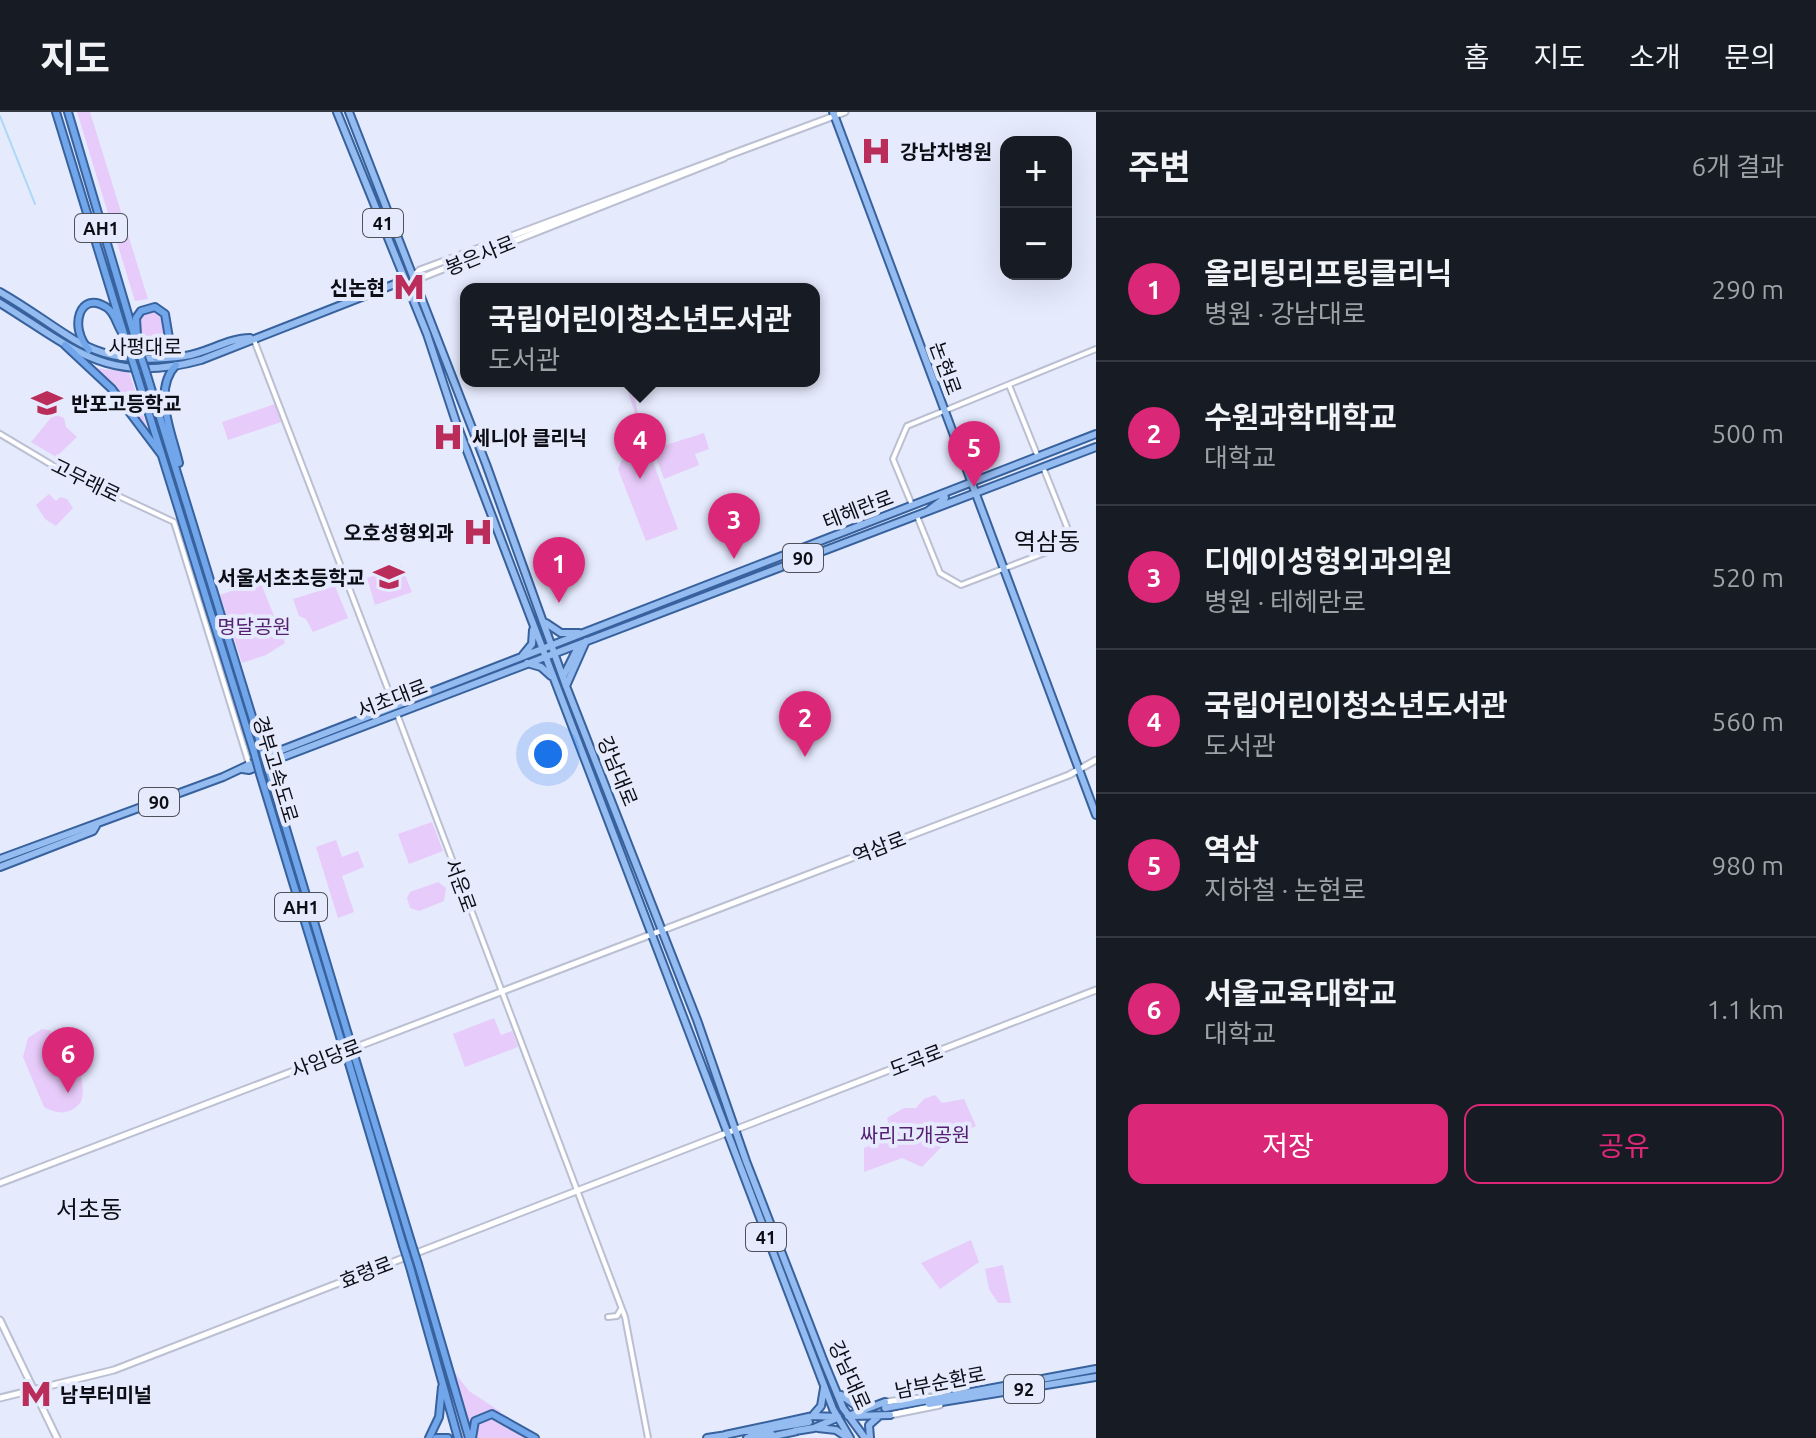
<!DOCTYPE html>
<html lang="ko">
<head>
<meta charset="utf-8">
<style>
	:root { --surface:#171b24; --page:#20242c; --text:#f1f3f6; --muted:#9ea1a6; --line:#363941; --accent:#db2777 }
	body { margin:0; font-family:Ubuntu,"Noto Sans KR",sans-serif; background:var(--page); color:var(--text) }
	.controls { position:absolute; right:24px; top:24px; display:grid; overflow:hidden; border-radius:16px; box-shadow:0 8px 32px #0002 }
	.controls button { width:72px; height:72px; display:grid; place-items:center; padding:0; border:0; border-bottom:2px solid var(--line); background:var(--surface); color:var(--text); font:40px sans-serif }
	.you { position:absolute; left:548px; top:642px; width:28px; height:28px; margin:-20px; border:6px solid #fff; border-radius:50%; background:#1a73e8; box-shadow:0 0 0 12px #1a73e833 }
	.badge { display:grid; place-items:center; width:52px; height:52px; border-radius:50%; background:var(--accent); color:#fff; font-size:26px; font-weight:700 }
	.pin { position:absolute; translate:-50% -66px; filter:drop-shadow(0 2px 4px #0008) }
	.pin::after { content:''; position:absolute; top:42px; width:28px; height:24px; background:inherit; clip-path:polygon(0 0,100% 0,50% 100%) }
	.popup { position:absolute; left:460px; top:171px; width:360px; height:104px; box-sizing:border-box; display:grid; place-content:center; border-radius:16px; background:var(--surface); filter:drop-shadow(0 2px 6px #0005); font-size:26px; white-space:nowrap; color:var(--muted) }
	.popup b { font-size:30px; color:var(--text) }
	.popup::after { content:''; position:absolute; left:50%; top:100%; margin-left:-16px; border:16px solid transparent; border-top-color:var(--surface) }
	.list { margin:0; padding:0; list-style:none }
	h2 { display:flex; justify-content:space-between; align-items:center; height:104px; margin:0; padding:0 32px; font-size:34px }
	h2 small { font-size:26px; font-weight:400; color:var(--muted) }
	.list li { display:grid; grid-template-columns:52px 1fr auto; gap:24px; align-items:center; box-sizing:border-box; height:144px; padding:0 32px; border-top:2px solid var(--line) }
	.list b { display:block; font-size:30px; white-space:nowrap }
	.list p { margin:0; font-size:26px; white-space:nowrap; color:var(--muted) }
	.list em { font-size:26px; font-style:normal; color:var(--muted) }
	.actions { display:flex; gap:16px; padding:24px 32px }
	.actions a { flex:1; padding:18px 0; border:2px solid var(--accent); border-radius:16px; text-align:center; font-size:28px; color:var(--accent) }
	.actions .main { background:var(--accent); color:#fff }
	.map { position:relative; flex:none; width:1096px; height:1326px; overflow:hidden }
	header { display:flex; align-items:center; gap:48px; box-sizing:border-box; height:112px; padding:0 40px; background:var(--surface); border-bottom:2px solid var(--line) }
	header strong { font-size:38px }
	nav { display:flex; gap:44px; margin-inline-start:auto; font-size:28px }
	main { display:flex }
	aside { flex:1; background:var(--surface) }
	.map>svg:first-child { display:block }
</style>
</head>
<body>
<header>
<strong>지도</strong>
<nav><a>홈</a><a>지도</a><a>소개</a><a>문의</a></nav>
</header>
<main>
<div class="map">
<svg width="1096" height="1326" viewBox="0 0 1096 1326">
	<rect width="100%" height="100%" fill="#e5eafd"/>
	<!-- green -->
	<path fill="#e7cbfa" d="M77,0H90L148,187L135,189Z
		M152,198L161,205C167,222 168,239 145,237L137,213L141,202Z
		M96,256L129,260L149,321Z
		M630,269H635L633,276L641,318L678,417L646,429L618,357L638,309L626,275Z
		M275,292L281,310L228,328L222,310Z
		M54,302L64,306L66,315L77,325L56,345L31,330Z
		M655,309L666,333L704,321L709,337L695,342L699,353L664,367L651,331L650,311Z
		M49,382L56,389L60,385L67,387L73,396L56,414L45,407L36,393Z
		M401,454L412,480L375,493L367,466Z
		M260,469L285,531L266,543L242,551L220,483Z
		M335,474L348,506L313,520L306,507L299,504L293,487Z
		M432,710L443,739L409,752L398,722Z
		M336,728L342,745L358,739L364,755L342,764L354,800L338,806L316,735Z
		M438,770L446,776L444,789L419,799L410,796L407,786L410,780Z
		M494,906L501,923L512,919L518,935L465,955L453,922Z
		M42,917C69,918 89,967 81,990C70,1003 58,1003 44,995L23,945L28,926Z
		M935,983L942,991L964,987L976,1014L951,1025L922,1055L902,1046L864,1060V1036L873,1032L872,1023L889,1014L887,1006L904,996H916L924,987Z
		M971,1128L979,1150L940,1177L921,1151Z
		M1003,1153L1011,1191H998L989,1177L985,1157Z
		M451,1256L469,1279L501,1300L482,1301L468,1316Z
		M493,1303L533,1326H476L474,1319L479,1308Z"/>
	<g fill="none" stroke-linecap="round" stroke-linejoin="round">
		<!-- stream -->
		<path stroke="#aad8f7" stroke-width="2" d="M0,4L35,92"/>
		<!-- primary-tunnel -->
		<path stroke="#c5c9da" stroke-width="6" stroke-dasharray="6 3" stroke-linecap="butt" d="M861,1301L885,1296
			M809,1310L850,1303"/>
		<!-- tertiary casing -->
		<g stroke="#bbbfd2" stroke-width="8">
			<path id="tertiary" d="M254,228L394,593
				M1009,273L1038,345
				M0,322L52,353L174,410L249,652
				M912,393L893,347L907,314L1096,237
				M917,404L940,461L961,473L1047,440L1067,415L1043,355
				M397,602L625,1205L648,1326
				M608,1205L617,1204L621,1197"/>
		</g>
		<!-- secondary casing -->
		<g stroke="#bbbfd2" stroke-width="9">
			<path id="secondary" d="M413,164L420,158L845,0
				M413,165H423L724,46
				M0,1071L1069,663L1096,648
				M0,1208L57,1326
				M0,1286L114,1258L1096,878
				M885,1290L940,1284
				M890,1303L940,1293"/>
		</g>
		<!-- primary casing -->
		<g stroke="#38629d" stroke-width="10">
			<path id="primary" d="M337,0L427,222L456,310L833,1297L850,1326
				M349,0L486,352L566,574L697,908L746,1049L824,1250L843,1296L865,1326
				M833,0L1096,703
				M0,180C75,223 88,257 185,244C207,241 228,226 250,226
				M0,191C73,236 107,274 201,248L405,168
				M928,399L945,386L944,381
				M546,511L561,521H579
				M523,543L532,532L533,518
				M527,551L541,555L551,564
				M563,565L579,533
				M566,574L586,529
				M242,657L249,658L1096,335
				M0,747L223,665L274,641L1096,322
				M0,755L93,719L96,714
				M841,1283L855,1293L869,1294
				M929,1292L1096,1265
				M885,1296L1096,1257
				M814,1302L821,1294L824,1276
				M848,1304L885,1290
				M853,1304L890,1303
				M818,1316L836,1318L848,1326
				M795,1319L814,1316L837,1306
				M750,1320L809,1310
				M725,1323L813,1304L838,1305
				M707,1326L727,1323
				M747,1326L771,1321
				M765,1326L797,1319
				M870,1326L869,1313L878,1305"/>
		</g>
		<!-- trunk casing -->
		<g stroke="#38629d" stroke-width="10">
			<path id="trunk" d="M56,0L128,235
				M68,0L138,236
				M137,223L136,206L141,199L155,195L165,202L169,226L156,246
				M65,233L112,277L161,342
				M89,238C68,215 80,178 106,195C115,200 117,214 123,222
				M176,253C152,278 172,321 179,351
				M136,260L254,640
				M146,260L262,637
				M269,660L349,926
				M260,662L341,928
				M355,946L411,1130
				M348,948L403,1133
				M418,1152L469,1326
				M410,1155L458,1326
				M429,1326L439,1305L442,1275
				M436,1326H448
				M472,1326L475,1309L492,1302L535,1326"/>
		</g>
		<!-- tertiary -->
		<use href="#tertiary" stroke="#fff" stroke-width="4"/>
		<!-- secondary -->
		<use href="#secondary" stroke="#fff" stroke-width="5"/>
		<!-- primary -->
		<use href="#primary" stroke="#95bcf0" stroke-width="6"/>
		<!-- trunk -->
		<use href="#trunk" stroke="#72a6eb" stroke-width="6"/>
		<!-- trunk-bridge casing -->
		<g stroke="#38629d" stroke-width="10" stroke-linecap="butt">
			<path id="trunk-bridge" d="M128,235L136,260
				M138,236L146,260
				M262,637L269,660
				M254,640L260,662
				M349,926L355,946
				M341,928L348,948
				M411,1130L418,1152
				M403,1133L410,1155"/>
		</g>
		<!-- trunk-bridge -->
		<use href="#trunk-bridge" stroke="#72a6eb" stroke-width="6"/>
	</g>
	<!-- icons -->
	<defs>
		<g id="hospital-bare" transform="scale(2.4)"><path d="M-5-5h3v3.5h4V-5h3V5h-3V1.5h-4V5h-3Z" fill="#ba2c5a" stroke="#e5eafd" stroke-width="2.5" paint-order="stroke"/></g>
		<g id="metro-bare" transform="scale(2.4)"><path d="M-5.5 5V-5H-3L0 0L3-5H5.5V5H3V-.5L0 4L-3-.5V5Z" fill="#ba2c5a" stroke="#e5eafd" stroke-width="2.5" paint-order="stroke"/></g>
		<g id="school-bare" transform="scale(2.4)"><path d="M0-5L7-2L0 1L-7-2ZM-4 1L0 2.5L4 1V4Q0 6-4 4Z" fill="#ba2c5a" stroke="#e5eafd" stroke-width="2.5" paint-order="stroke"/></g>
	</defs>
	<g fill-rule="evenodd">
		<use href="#hospital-bare" x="876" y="39"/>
		<use href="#metro-bare" x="409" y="175"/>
		<use href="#school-bare" x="47" y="291"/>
		<use href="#hospital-bare" x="448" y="325"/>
		<use href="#hospital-bare" x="478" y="420"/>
		<use href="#school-bare" x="389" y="465"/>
		<use href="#metro-bare" x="36" y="1282"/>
	</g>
	<g text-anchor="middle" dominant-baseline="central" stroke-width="8" stroke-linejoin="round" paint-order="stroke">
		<!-- shield labels -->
		<g fill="#e5eafd" stroke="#4e505b" stroke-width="2">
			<rect x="363" y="97" width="40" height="28" rx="6"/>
			<rect x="75" y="102" width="52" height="28" rx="6"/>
			<rect x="783" y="432" width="40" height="28" rx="6"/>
			<rect x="139" y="676" width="40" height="28" rx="6"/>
			<rect x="275" y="781" width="52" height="28" rx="6"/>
			<rect x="746" y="1111" width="40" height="28" rx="6"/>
			<rect x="1004" y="1263" width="40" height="28" rx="6"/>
		</g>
		<g font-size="18" font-weight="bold" fill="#0d0e15">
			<text x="383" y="111">41</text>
			<text x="101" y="116">AH1</text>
			<text x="803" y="446">90</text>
			<text x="159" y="690">90</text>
			<text x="301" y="795">AH1</text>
			<text x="766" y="1125">41</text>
			<text x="1024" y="1277">92</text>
		</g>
		<!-- poi labels -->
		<g font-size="20" font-weight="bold" fill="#0d0e15" stroke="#e5eafd" text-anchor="start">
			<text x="900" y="39">강남차병원</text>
			<text x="385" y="175" text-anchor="end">신논현</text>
			<text x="71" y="291">반포고등학교</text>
			<text x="472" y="325">세니아 클리닉</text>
			<text x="454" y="420" text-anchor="end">오호성형외과</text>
			<text x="365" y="465" text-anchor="end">서울서초초등학교</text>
			<text x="60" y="1282">남부터미널</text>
		</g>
		<!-- street labels -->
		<g font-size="20" fill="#0d0e15" stroke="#e5eafd">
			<text transform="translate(480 143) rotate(-22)">봉은사로</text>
			<text x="145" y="234">사평대로</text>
			<text transform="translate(946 256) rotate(70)">논현로</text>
			<text transform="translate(86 368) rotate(26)">고무래로</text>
			<text transform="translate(858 397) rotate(-21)">테헤란로</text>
			<text transform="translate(392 586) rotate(-21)">서초대로</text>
			<text transform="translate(276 657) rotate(73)">경부고속도로</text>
			<text transform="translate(618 659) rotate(68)">강남대로</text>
			<text transform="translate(879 735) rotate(-21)">역삼로</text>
			<text transform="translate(461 773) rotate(70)">서운로</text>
			<text transform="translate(326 946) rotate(-21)">사임당로</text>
			<text transform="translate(916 948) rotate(-21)">도곡로</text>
			<text transform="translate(366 1160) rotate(-21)">효령로</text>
			<text transform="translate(850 1263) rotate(66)">강남대로</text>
			<text transform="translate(940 1270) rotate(-11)">남부순환로</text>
		</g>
		<!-- park labels -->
		<g font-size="20" fill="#552072" stroke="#e5eafd">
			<text x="254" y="514">명달공원</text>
			<text x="915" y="1022">싸리고개공원</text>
		</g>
		<!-- quarter labels -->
		<g font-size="24" fill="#0d0e15" stroke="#e5eafd">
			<text x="1047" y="429">역삼동</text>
			<text x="89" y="1097">서초동</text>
		</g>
	</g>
</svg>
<div class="controls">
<button>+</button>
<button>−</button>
</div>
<div class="you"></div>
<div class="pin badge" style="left:559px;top:491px">1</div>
<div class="pin badge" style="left:805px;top:645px">2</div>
<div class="pin badge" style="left:734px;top:447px">3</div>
<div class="pin badge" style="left:640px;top:367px">4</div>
<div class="popup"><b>국립어린이청소년도서관</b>도서관</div>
<div class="pin badge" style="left:974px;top:375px">5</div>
<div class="pin badge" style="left:68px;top:981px">6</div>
</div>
<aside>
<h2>주변<small>6개 결과</small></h2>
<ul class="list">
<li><span class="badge">1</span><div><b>올리팅리프팅클리닉</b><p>병원 · 강남대로</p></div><em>290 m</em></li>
<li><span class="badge">2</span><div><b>수원과학대학교</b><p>대학교</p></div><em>500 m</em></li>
<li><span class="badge">3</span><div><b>디에이성형외과의원</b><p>병원 · 테헤란로</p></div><em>520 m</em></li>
<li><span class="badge">4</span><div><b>국립어린이청소년도서관</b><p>도서관</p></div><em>560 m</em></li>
<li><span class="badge">5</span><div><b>역삼</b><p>지하철 · 논현로</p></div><em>980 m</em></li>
<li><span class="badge">6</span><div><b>서울교육대학교</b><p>대학교</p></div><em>1.1 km</em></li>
</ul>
<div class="actions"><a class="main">저장</a><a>공유</a></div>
</aside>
</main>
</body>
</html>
